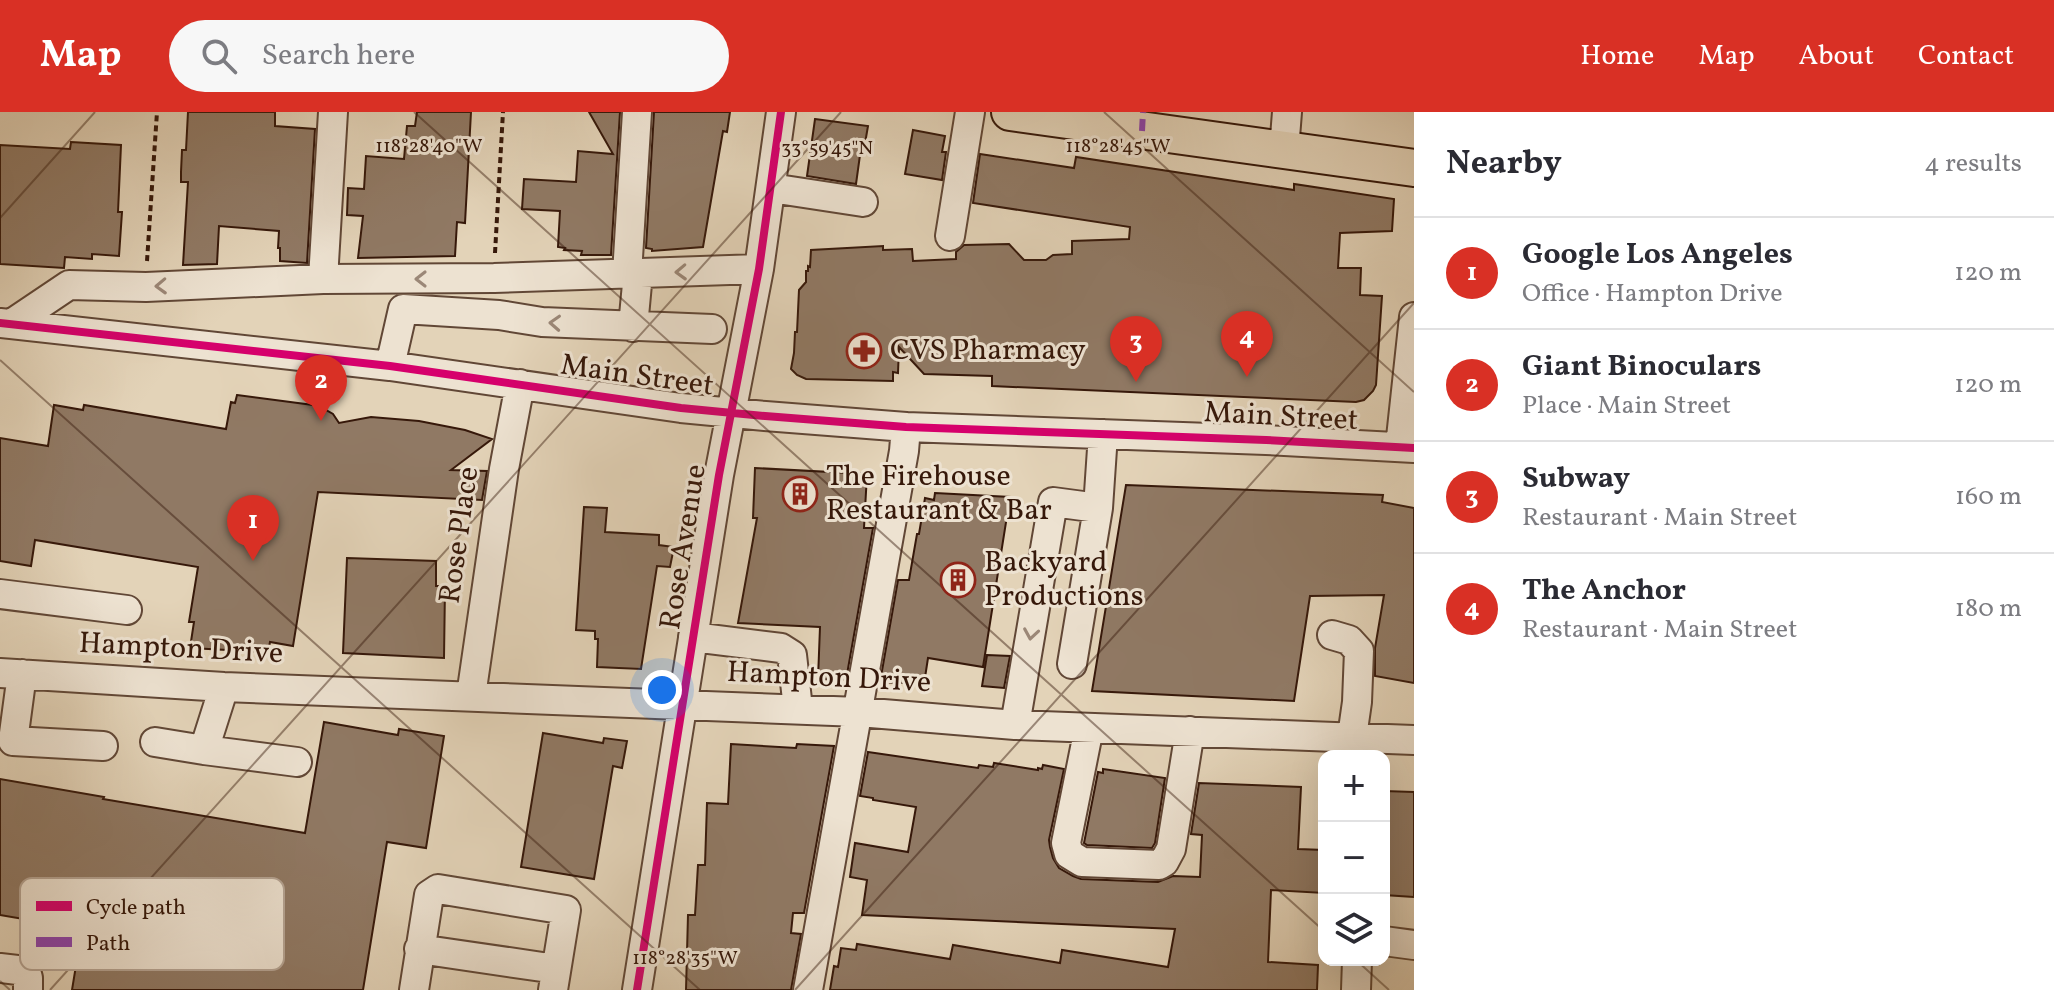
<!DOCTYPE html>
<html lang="en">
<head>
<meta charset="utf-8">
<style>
	:root { --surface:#fff; --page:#f7f7f7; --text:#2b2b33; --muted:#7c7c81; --line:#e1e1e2; --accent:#d93025 }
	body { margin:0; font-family:Vollkorn,serif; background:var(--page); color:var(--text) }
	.controls { position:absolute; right:24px; bottom:24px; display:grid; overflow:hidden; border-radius:16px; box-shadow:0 8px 32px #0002 }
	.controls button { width:72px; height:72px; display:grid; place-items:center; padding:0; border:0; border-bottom:2px solid var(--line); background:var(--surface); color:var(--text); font:40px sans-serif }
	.you { position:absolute; left:662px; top:578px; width:28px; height:28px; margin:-20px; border:6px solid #fff; border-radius:50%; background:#1a73e8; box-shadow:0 0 0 12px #1a73e833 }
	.badge { display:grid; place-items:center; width:52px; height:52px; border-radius:50%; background:var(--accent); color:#fff; font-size:26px; font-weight:700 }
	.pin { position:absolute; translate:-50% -66px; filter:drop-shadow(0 2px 4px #0008) }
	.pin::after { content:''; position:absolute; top:42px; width:28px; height:24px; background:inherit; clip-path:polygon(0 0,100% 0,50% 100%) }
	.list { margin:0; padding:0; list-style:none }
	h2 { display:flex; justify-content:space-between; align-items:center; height:104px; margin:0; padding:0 32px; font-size:34px }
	h2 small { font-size:26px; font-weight:400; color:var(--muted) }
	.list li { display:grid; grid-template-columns:52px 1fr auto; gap:24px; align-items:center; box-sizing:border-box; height:112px; padding:0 32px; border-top:2px solid var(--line) }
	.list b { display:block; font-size:30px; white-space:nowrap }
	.list p { margin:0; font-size:26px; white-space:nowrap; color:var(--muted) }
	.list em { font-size:26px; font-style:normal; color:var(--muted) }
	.icon { flex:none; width:44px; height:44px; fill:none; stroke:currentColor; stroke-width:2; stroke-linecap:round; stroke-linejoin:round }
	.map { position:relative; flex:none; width:1414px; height:878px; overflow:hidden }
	header { display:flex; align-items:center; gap:48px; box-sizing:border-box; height:112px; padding:0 40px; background:var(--accent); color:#fff }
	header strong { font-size:38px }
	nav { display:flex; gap:44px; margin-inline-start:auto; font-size:28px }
	.search { width:560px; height:72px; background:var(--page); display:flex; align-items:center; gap:20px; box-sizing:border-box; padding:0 28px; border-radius:44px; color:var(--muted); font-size:30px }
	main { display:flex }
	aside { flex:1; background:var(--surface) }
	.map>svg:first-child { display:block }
</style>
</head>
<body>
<header>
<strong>Map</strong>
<div class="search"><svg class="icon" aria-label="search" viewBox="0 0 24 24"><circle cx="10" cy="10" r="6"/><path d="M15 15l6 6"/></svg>Search here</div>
<nav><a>Home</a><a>Map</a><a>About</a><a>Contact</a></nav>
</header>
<main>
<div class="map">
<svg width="1414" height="878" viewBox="0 0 1414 878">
	<rect width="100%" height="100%" fill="#e3d3b8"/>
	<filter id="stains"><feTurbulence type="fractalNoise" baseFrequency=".0025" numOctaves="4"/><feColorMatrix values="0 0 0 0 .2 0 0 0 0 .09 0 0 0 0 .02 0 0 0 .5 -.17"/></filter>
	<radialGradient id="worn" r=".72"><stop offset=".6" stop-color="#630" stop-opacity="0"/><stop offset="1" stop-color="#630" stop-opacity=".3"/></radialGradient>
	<!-- building -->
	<path fill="#907964" stroke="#36180a" stroke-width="2" d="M188,0H275V14L315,17L307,151L280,149V136H278L279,119L219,114L217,152L183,153L188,70H181V60L182,38H186Z
		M417,0H471L465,111L457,110L455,144L358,146L363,104L347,103L348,76L364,77L366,44L404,47L407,14H415Z
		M589,0H620L611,143H581L582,139L564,138L565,136L558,135L560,99L522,97L524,67L576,70L578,39L613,42Z
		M654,0H730L727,20L723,19L703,135L652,139V137L646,136Z
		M815,7L868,14L863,43H860L856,72L807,64Z
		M913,18L945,24L942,40H946L942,68L905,62Z
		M71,30L121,33L118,100H122L119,144L92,142V147L65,145L64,156L0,152V33L70,37Z
		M980,42L1074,56L1076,45L1294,78V72L1394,87L1392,119L1340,121L1338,156H1361L1360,183L1382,184L1376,273L1373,279L1364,288L1356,290L992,274V264L924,262L899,235L898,261L893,260V269L806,267L797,263L791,257L794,241L795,220H797L799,178L806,170V159H808V154L810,155L811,138L883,134V138L912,137L913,149L956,147V140L964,133L1009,132L1024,148H1046L1053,143L1072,142V129L1129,127L1130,115L973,91Z
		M237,283L313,293L320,299L324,297L333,302L339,311L371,305L419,309L465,318L492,327L451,358L487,359L482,388L318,380L293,534L270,530L268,540L190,536L194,510H189L198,455L35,428L31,454L0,449V326L48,334L54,293L83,298L84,293L226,317L231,290L235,291Z
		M755,356L867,362L864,416H873L846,568L818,567L820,515L738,511L757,406H753Z
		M1126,373L1383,383L1382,390L1414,396V571L1375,564V536L1384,483L1310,484L1294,589L1092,579Z
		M935,381L1010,385L983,555L928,546L924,572L880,570L898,468H909L917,422H919L925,386L934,388Z
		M584,395L607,396L605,420L659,423V433L674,435L670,455L657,454L641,557L597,555L598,527H595V519L576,518Z
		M347,446L436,449V474H445L444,546L343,541Z
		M987,543L1010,544L1004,576L982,574Z
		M324,610L398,623L399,617L444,624L426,736L387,730L363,878H72L82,817L0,803V667L104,685L103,687L305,721Z
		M543,621L603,631L604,626L627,629L622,656L613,654L594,767L521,755Z
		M731,632L796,636L797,632L834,634L804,801H793L791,821L801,822L791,878H686L688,803H695L698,753H705L707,691L728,692Z
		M868,640L978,656L979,653L993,655L994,651L1038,658V656L1042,657L1043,653L1064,657L1049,728L1050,735L1053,746L1059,756L1073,764L1081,767L1158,770L1173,764L1200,765L1202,723L1191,722L1199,671L1301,675L1298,737L1324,738V781L1271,778L1268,850L1318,853L1317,878H830L834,854L838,855L841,836L856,838L857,832L950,847L953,833L1060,851L1062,838L1168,855L1175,817L862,803L867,768L850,765L855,731L908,740L916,695L873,688V686L860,684Z
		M1103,657L1165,666L1155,731L1152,736L1087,733L1084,731L1098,660L1103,661Z
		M1384,679L1414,680V785L1384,783Z"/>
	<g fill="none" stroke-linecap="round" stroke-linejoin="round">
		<!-- minor casing -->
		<g stroke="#614736" stroke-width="32">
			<path id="minor" d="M1284,38L1287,0
				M771,76L863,90
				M950,124L970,0
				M627,162L637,0
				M323,167L333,0
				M0,211L390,254L681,296L765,304L906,315L1266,328L1414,336
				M11,212L69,173L146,175L323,167L494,166L759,157
				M633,215L638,161
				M390,254L403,197L499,203L542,210L712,217
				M1400,335L1414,205
				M0,482L127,498
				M1332,523L1349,528L1359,539L1357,590L1352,625
				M693,525L781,536L792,543L798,597
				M1072,552L1098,396
				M0,561L224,575L859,600L1015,613L1414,628
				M22,562L13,629L103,634
				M224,575L204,638L297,650
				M471,584L504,357L520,272
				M1015,613L1053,390L1098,396L1103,322
				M1089,616L1066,731L1069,742L1082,750L1159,753L1164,750L1171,737L1190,619
				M155,630L204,638
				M1384,829L1414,833
				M419,837L556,857
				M0,856L26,859L28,866V878
				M414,878L429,783L438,777L566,798L553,878
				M637,878L719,363L759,157L781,0
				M808,878L904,339L906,315
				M1356,878L1357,848"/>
		</g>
		<!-- major casing -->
		<g stroke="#36180a" stroke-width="40">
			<path id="major" d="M1010,0L1414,56"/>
		</g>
		<!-- path -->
		<path stroke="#36180a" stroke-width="4" stroke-dasharray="6 4" stroke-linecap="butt" d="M495,141L503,0
			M147,149L157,0"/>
		<!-- minor -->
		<use href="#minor" stroke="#ede2d1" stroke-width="28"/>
		<!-- major -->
		<use href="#major" stroke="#e3d3b8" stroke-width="36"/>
		<!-- quiet -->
		<path stroke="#8e44ad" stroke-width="6" stroke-dasharray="12 6" stroke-linecap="butt" d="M1142,19L1143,0"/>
		<!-- cycleway casing -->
		<g stroke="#ede2d1" stroke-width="13">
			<path id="cycleway" d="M0,211L390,254L681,296L765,304L906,315L1266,328L1414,336
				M637,878L719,363L759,157L781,0"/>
		</g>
		<!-- cycleway -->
		<use href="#cycleway" stroke="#d6006c" stroke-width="8"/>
	</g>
	<!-- one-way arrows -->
	<defs><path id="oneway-chevron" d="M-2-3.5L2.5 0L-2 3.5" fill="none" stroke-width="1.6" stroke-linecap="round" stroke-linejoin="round" transform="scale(2)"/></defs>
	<g stroke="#9b8777">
		<use href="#oneway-chevron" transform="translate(681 160) rotate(178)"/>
		<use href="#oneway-chevron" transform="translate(421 167) rotate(180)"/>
		<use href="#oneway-chevron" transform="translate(161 174) rotate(178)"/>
		<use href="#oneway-chevron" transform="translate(555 211) rotate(-177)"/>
		<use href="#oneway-chevron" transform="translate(1031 522) rotate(99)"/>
	</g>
	<!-- ticks -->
	<path fill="none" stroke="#36180a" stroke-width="2" stroke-opacity="0.45" d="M414,0L1324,819M1104,0L1414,280M0,106L95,0M0,248L700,878M1356,848L1389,878M0,869L10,878M50,878L841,0M795,878L1414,191"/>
	<!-- icons -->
	<defs>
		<g id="pharmacy-ring" transform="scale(1.8)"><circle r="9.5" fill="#ede2d1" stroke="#8f2418" stroke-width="1.5"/><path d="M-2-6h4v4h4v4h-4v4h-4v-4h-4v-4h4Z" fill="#8f2418"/></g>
		<g id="building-ring" transform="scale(1.8)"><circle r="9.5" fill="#ede2d1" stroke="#8f2418" stroke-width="1.5"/><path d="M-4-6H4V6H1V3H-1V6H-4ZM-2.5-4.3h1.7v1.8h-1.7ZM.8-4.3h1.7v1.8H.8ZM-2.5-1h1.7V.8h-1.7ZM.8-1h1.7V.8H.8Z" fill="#8f2418"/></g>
	</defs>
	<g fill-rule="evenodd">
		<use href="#pharmacy-ring" x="864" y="239"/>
		<use href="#building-ring" x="800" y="382"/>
		<use href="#building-ring" x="958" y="468"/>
	</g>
	<g text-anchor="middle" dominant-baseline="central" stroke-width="6" stroke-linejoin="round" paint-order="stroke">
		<!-- poi labels -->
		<g font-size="30" fill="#36180a" stroke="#ede2d1" text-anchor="start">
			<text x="890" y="239">CVS Pharmacy</text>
			<text x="826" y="365">The Firehouse<tspan x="826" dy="34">Restaurant &amp; Bar</tspan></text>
			<text x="984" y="451">Backyard<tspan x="984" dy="34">Productions</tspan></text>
		</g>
		<!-- street labels -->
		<g font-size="30" fill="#36180a" stroke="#ede2d1">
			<text transform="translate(637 264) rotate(8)">Main Street</text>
			<text transform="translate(1281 305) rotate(3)">Main Street</text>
			<text transform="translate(460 423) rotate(-82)">Rose Place</text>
			<text transform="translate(684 435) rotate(-81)">Rose Avenue</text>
			<text transform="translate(181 537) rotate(3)">Hampton Drive</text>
			<text transform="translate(829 566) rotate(3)">Hampton Drive</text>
		</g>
	</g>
	<!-- legend -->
	<rect x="20" y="766" width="264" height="92" rx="12" fill="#ede2d1" stroke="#b6a595" stroke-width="2"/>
	<rect x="36" y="789" width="36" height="10" fill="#d6006c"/>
	<rect x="36" y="825" width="36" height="10" fill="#8e44ad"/>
	<g font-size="22" fill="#36180a">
		<text x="86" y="802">Cycle path</text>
		<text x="86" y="838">Path</text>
	</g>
	<g font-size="20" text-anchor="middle" fill="#36180a" stroke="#ede2d1" stroke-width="6" stroke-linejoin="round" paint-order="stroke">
		<text x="429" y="40">118°28'40"W</text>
		<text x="1118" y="40">118°28'45"W</text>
		<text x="827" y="42">33°59'45"N</text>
		<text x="685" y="852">118°28'35"W</text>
	</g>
	<rect width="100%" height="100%" filter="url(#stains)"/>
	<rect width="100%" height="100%" fill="url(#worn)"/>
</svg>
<div class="controls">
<button>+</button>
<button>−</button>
<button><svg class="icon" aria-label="layers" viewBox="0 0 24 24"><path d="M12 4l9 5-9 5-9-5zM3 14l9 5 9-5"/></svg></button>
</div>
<div class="you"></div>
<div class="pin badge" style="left:253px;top:449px">1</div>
<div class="pin badge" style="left:321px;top:309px">2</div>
<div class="pin badge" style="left:1136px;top:270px">3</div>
<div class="pin badge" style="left:1247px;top:265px">4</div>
</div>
<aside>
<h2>Nearby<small>4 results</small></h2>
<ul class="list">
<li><span class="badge">1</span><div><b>Google Los Angeles</b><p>Office · Hampton Drive</p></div><em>120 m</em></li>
<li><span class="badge">2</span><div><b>Giant Binoculars</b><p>Place · Main Street</p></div><em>120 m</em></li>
<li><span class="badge">3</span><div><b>Subway</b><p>Restaurant · Main Street</p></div><em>160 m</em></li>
<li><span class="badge">4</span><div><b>The Anchor</b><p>Restaurant · Main Street</p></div><em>180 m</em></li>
</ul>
</aside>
</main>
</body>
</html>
